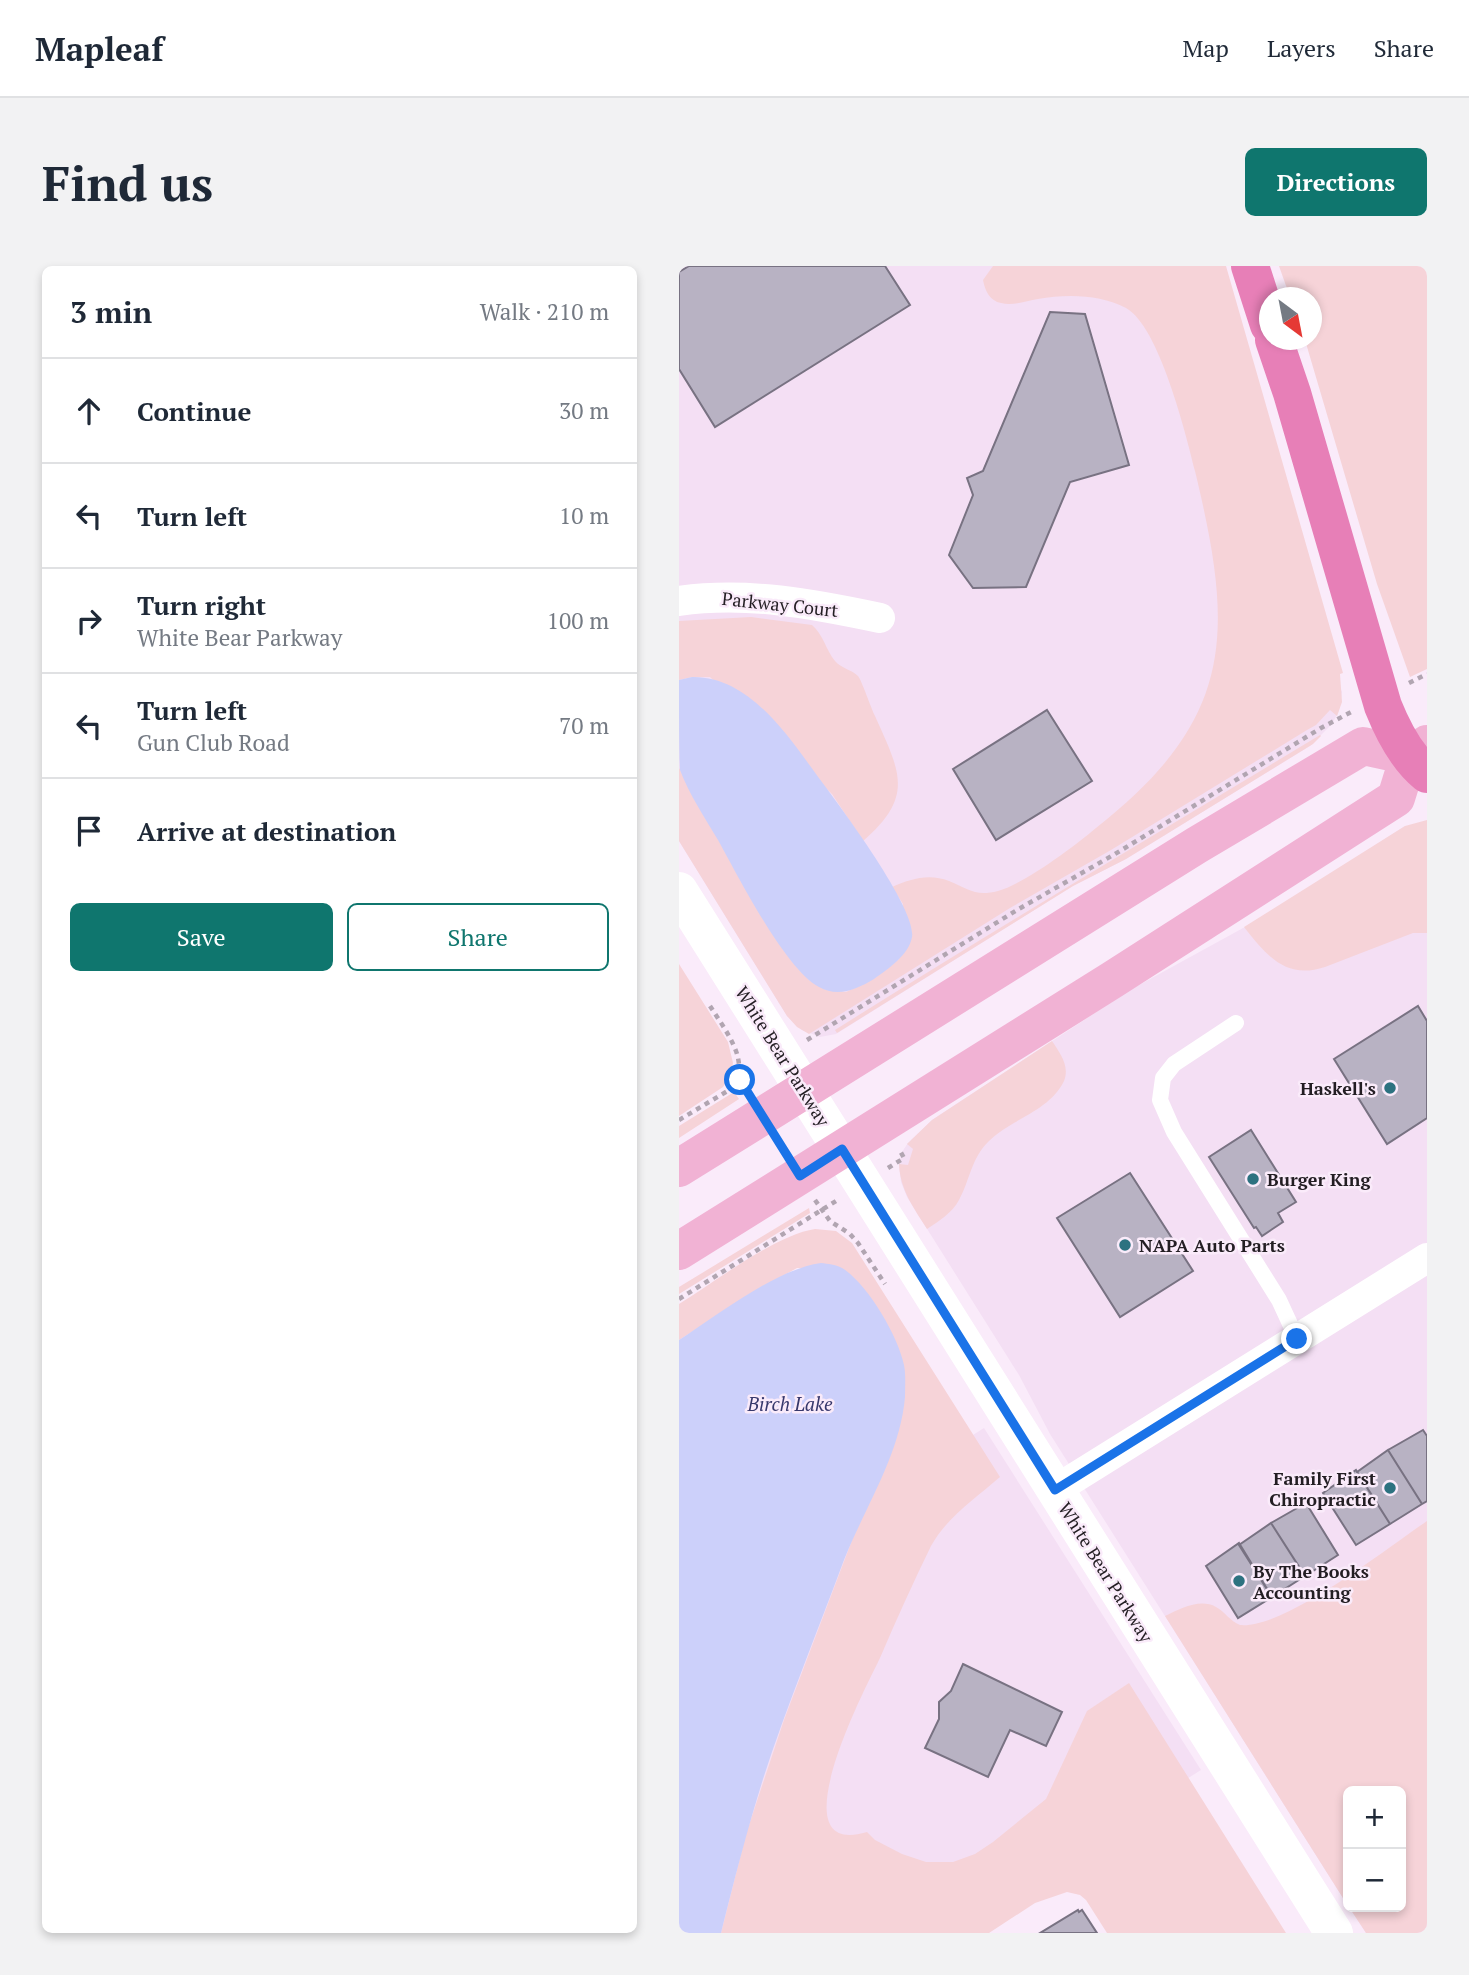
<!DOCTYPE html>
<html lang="en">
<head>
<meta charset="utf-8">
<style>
	:root { --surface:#fff; --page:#f2f2f3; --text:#1f2937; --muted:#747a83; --line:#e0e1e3; --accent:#0f766e }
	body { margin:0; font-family:"PT Serif",serif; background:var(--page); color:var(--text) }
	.controls { position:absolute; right:21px; bottom:21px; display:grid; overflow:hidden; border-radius:10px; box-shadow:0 4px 10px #0003 }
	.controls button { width:63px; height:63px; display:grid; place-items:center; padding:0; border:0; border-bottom:2px solid var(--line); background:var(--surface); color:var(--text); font:35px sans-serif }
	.compass { position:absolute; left:580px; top:21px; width:63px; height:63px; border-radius:50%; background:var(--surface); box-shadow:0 4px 10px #0003; rotate:148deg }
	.stop { position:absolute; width:21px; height:21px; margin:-16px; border:5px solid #1a73e8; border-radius:50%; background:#fff }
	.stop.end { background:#1a73e8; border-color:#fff; box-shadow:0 2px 7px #0008 }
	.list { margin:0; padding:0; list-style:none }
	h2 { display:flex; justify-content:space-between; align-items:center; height:91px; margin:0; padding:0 28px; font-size:30px }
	h2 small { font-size:23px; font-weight:400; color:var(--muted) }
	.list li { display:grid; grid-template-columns:46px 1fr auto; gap:21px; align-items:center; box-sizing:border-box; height:105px; padding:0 28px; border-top:2px solid var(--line) }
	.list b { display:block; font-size:26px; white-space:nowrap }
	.list p { margin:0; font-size:23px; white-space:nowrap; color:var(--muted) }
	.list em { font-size:23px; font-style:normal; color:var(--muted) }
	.actions { display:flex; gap:14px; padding:21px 28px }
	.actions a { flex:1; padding:16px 0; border:2px solid var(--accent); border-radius:10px; text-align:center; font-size:24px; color:var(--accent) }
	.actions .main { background:var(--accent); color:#fff }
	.icon { flex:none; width:38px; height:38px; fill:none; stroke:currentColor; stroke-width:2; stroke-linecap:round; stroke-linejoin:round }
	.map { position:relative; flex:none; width:748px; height:1667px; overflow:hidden; border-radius:10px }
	header { display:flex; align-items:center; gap:42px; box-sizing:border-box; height:98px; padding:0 35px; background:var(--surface); border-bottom:2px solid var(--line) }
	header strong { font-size:33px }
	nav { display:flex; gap:38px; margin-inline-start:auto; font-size:24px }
	.intro { display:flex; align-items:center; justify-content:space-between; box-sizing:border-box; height:168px; padding:0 42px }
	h1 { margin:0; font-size:49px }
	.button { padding:18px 32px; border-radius:10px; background:var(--accent); color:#fff; font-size:24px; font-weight:700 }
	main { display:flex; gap:42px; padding:0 42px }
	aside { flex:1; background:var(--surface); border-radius:10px; box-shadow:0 4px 10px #0003 }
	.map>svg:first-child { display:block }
</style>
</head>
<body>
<header>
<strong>Mapleaf</strong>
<nav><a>Map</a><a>Layers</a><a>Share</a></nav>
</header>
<div class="intro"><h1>Find us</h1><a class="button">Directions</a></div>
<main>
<aside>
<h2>3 min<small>Walk · 210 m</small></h2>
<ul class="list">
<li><svg class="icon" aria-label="ahead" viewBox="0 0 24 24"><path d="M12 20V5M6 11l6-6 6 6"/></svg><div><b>Continue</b></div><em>30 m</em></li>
<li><svg class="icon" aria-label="left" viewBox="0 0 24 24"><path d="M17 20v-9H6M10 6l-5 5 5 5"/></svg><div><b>Turn left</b></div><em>10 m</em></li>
<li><svg class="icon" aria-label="right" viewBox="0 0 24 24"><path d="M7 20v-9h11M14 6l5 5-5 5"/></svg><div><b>Turn right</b><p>White Bear Parkway</p></div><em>100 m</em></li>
<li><svg class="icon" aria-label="left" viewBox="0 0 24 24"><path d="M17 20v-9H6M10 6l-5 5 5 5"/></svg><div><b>Turn left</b><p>Gun Club Road</p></div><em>70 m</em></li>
<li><svg class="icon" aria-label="arrive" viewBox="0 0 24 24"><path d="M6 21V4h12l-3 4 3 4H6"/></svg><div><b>Arrive at destination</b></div></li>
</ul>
<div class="actions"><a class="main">Save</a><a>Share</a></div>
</aside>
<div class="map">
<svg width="748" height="1667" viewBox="0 0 748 1667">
	<rect width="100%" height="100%" fill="#faebfa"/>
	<!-- built -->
	<path fill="#f4dff4" d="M0,0H489L663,426L660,445L653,458L631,480L447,593L394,620L157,768L141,771L123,764L108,750L0,575Z
		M726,560L748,578V1667H687L670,1641H722V1525H669V1640L371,1168L340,1109L228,931L222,916L220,898L223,886L229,877L253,854L451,724L586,650Z
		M305,1162L522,1504L263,1667H16L118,1280Z"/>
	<!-- green -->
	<path fill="#f6d3d8" d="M314,0H547L664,407L661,408L663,436L658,450L651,444L637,459L628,464L432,584L331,642L130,768L118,761L108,750L0,575V502L75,637L102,680L130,714L147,724L167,726L187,717L220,693L224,638L213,621C231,613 250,607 270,615C290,623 296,631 319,625C345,618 396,580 417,562C557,452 555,367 516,205C507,168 480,60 447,42C421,28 387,28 359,33C347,35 334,40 322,37C311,35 306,25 304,14Z
		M600,0H748V403L731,411L698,318L626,74H632V32L611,31Z
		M72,351L133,359C144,368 147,384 156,395C162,402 173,404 179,410C183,415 192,442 196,450C221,506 236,530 184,575L153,528L31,411H13L0,414V355Z
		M641,469L642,470L634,478L447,593L394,620L158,767L156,764C316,663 479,567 641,469Z
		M748,554V667H734L646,701C607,714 588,690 565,661L726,560Z
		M0,698L49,776L54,797L51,810L44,821L0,850Z
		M373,775C381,787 391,800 385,815C370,846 331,853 309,876C292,893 291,914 280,934C273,947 260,955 248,963C235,942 221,924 220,898L229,899L234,883L228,878L229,877L253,854Z
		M55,826L60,833L0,872V860Z
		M130,942L131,947L0,1028V1021Z
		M136,963L157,965L173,977L321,1211C297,1232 268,1251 252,1280C234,1317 217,1354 201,1392C188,1419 96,1594 188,1566L196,1574L223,1588L247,1596H274L296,1588L314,1576L367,1533L408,1445L450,1417L607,1667H428L407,1634L401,1629L388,1626L356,1637L310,1667H42L67,1568L105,1454L175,1269L208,1196L224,1143L226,1113L177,1015L162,1002H118L91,1017L0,1074V1038C36,1016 96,969 136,963Z
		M748,1255V1667H687L670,1641H722V1525H669V1640L486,1350C501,1343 521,1332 537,1341C546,1346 551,1355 561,1359C606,1363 708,1282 748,1255Z"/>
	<!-- water -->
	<path fill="#ccd0fa" d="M13,411C69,410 107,467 137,508C157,535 238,642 233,671C230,689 209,703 195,713C178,723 159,732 140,721C106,703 59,610 39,574C26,552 10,528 1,504C0,490 0,433 0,414Z
		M142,997C149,998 156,998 163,1002C188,1017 219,1070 225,1099C227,1109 226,1120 226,1131C221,1189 186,1241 165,1294C138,1367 108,1439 84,1513C68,1564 55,1615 42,1667H0V1074C39,1049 97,1003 142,997Z"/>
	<!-- building -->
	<path fill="#b8b2c3" stroke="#787282" stroke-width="2" d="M10,0H206L231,39L36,161L0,103V6Z
		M371,46L406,48L450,199L391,216L347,321L294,322L270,289L294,229L288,212L304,205Z
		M368,444L413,515L317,574L274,503Z
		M739,740L748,755V852L708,878L655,793Z
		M572,864L617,936L599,947L604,956L583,970L577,961L575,962L530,891Z
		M451,907L514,1005L441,1051L378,952Z
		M744,1164L748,1170V1235L743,1238L709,1184Z
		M709,1184L743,1238L711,1258L678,1206Z
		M677,1204L711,1258L677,1279L644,1227Z
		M627,1237L659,1289L626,1310L592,1257Z
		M592,1257L626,1310L593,1331L560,1279Z
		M560,1277L593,1331L559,1352L527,1300Z
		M284,1398L383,1446L367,1480L331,1464L309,1511L246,1482L260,1453V1436L272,1425Z
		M399,1644L400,1646L403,1644L418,1667H361Z"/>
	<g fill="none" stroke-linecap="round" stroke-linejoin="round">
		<!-- path -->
		<path stroke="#b1a5b1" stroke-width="4.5" stroke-dasharray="5 5" stroke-linecap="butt" d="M730,417L748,408
			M31,740C40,754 51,769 57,785C62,798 59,812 66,824
			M128,774L338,644L436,588L642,462L672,446
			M0,854L77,808
			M209,902L225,892L220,883
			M136,934L151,955L171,968L179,977L206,1018
			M0,1033L157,935"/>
		<!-- service -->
		<path stroke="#fff" stroke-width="16" d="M557,757L495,798L484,812L481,834L495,866L600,1034L618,1073"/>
		<!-- minor -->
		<path stroke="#fff" stroke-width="30" d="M0,335C67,325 135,338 201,352
			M376,1224L748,992"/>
		<!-- tertiary -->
		<path stroke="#fff" stroke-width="38" d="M0,625L655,1667"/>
		<!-- primary -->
		<path stroke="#f1b2d4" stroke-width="38" d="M0,902L518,579L684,480L730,490
			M0,985L433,714L717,532L730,490L748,478"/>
		<!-- motorway -->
		<path stroke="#e77fb7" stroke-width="38" d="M571,0L590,59
			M595,74L613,127L704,440C714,465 727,491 748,508"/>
	</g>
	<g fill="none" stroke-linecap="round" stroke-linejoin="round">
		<!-- route -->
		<path stroke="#1a73e8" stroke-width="9" d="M61,814L121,910L163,883L376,1224L618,1073"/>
	</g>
	<!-- markers -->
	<g fill="#2d7280" stroke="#faebfa" stroke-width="2.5">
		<circle cx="711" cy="822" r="7"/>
		<circle cx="574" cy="913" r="7"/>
		<circle cx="446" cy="979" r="7"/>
		<circle cx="711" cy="1222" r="7"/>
		<circle cx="560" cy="1315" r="7"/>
	</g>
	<g text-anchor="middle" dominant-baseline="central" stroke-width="5" stroke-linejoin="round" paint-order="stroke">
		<!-- street labels -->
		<g font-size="18" fill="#231e23" stroke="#faebfa">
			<text transform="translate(101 338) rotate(6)">Parkway Court</text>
			<text transform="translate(104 790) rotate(58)">White Bear Parkway</text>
			<text transform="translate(427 1306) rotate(58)">White Bear Parkway</text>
		</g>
		<!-- poi labels -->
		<g font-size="18" font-weight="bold" fill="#231e23" stroke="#faebfa" text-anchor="start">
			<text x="697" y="822" text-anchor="end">Haskell's</text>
			<text x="588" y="913">Burger King</text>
			<text x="460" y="979">NAPA Auto Parts</text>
			<text x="697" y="1212" text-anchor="end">Family First<tspan x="697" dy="21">Chiropractic</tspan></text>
			<text x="574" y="1305">By The Books<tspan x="574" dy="21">Accounting</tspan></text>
		</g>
		<!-- water labels -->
		<g font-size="19" font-style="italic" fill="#37386c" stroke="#faebfa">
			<text x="111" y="1137">Birch Lake</text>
		</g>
	</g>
</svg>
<div class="controls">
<button>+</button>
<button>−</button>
</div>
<svg class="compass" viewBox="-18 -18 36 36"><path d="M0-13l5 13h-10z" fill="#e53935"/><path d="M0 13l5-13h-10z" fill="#747a83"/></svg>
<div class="stop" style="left:61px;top:814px"></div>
<div class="stop end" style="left:618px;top:1073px"></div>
</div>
</main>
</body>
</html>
